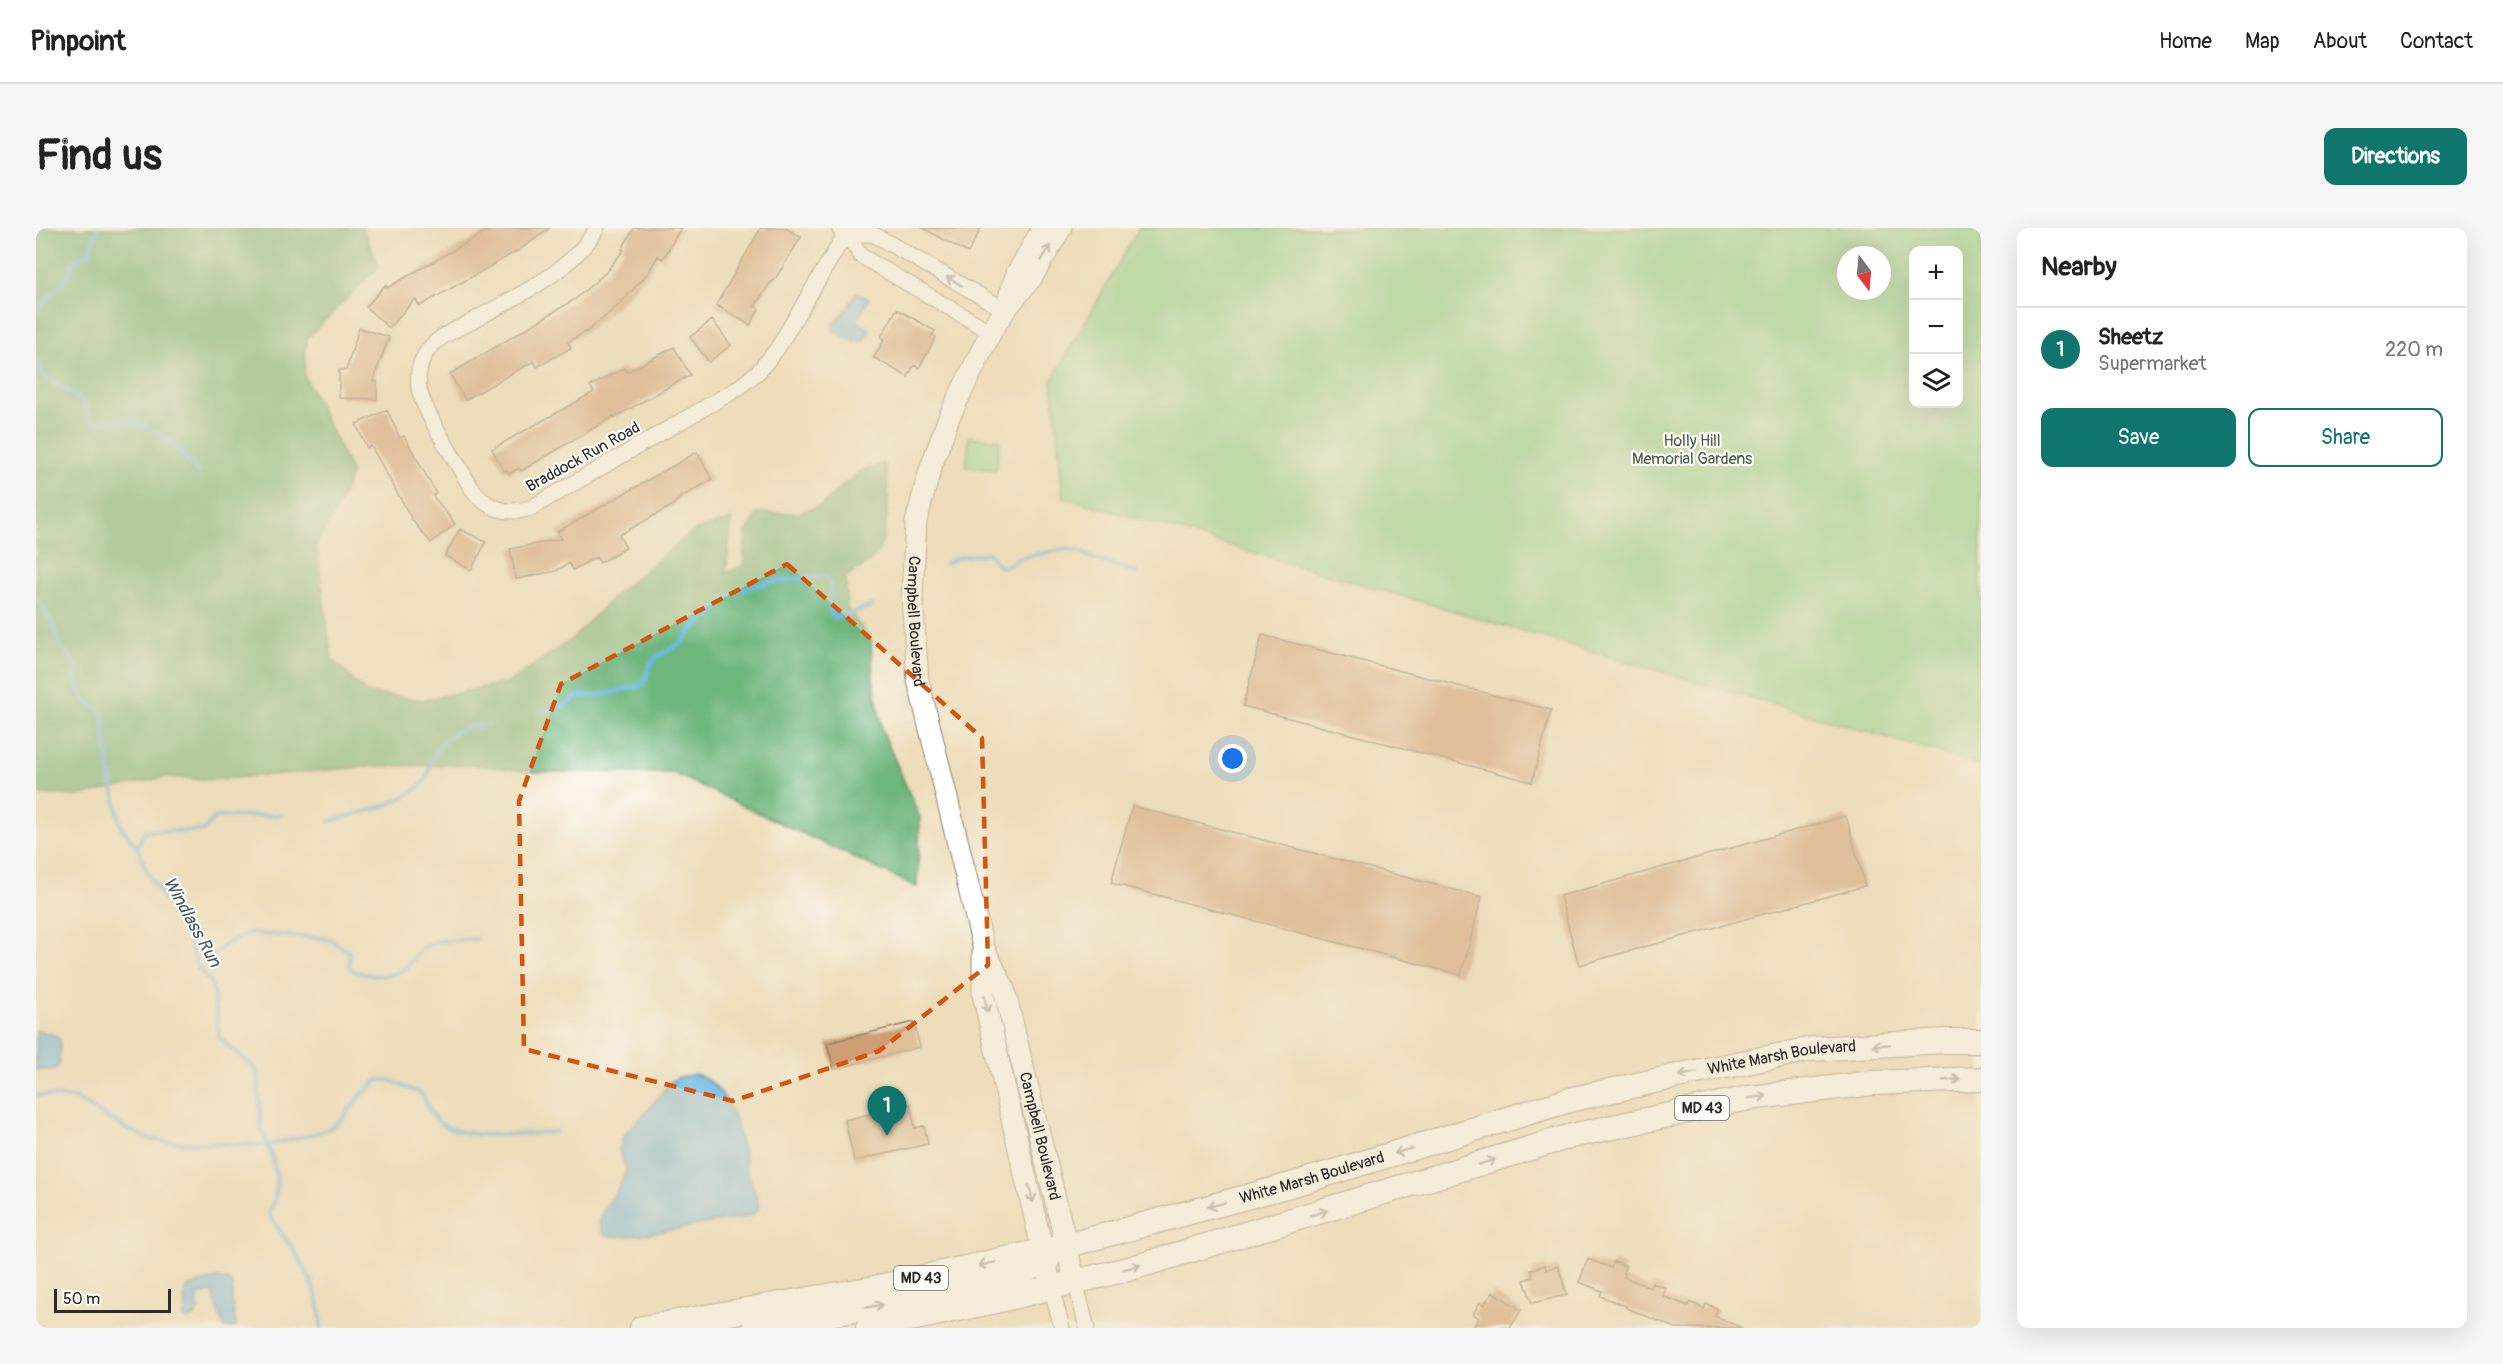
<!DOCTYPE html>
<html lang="en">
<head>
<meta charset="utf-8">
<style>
	:root { --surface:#fff; --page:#f6f6f6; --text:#222; --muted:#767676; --line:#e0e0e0; --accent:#0f766e }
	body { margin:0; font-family:Pangolin,sans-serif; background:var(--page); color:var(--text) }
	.controls { position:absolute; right:18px; top:18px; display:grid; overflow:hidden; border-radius:12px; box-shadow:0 6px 24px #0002 }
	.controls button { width:54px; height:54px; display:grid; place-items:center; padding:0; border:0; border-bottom:2px solid var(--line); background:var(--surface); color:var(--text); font:30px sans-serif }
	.compass { position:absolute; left:1801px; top:18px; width:54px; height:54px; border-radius:50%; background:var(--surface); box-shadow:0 6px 24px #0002; rotate:164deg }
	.scale { position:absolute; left:18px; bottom:15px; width:117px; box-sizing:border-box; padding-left:6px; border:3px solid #2b2b2b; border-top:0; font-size:16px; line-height:21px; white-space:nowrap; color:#2b2b2b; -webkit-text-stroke:4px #fdfcf7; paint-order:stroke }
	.you { position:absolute; left:1197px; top:531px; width:21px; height:21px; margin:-15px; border:4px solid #fff; border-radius:50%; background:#1a73e8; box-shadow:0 0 0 9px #1a73e833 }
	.badge { display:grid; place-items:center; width:39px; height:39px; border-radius:50%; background:var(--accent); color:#fff; font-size:20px; font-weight:700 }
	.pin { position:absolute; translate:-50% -50px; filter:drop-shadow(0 2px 3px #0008) }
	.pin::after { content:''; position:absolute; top:32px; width:21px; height:18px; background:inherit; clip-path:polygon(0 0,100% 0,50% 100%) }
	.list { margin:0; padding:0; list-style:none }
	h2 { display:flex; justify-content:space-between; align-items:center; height:78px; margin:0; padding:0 24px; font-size:26px }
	h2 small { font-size:20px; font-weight:400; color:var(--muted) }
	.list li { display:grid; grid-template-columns:39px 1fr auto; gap:18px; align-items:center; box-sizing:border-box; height:84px; padding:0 24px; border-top:2px solid var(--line) }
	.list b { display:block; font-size:22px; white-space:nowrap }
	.list p { margin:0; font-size:20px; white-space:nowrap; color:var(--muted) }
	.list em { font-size:20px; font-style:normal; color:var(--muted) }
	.actions { display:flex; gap:12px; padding:18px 24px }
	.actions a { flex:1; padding:14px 0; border:2px solid var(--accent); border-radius:12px; text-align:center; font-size:21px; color:var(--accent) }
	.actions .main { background:var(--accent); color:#fff }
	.icon { flex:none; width:33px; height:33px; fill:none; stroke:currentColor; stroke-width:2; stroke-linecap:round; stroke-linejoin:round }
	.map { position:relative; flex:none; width:1945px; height:1100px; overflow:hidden; border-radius:12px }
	header { display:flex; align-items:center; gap:36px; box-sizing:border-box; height:84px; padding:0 30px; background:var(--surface); border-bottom:2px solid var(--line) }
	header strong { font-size:28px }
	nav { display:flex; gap:33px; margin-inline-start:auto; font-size:21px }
	.intro { display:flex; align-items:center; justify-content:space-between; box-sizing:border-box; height:144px; padding:0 36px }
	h1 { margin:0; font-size:42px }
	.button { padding:15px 27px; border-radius:12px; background:var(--accent); color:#fff; font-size:21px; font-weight:700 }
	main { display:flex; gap:36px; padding:0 36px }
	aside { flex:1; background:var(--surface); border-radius:12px; box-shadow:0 6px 24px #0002 }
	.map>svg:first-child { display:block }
</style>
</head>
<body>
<header>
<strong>Pinpoint</strong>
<nav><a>Home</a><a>Map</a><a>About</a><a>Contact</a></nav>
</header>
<div class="intro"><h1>Find us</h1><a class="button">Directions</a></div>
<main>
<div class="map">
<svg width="1945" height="1100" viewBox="0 0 1945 1100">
	<rect width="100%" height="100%" fill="#fdfcf7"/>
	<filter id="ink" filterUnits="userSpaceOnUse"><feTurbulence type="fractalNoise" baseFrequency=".0167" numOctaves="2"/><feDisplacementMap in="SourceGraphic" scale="12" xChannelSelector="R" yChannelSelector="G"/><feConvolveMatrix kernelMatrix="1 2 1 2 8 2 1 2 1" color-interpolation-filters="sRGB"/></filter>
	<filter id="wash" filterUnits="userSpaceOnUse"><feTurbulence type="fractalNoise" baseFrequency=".008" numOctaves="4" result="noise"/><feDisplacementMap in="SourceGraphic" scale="24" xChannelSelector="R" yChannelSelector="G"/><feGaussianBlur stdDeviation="1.35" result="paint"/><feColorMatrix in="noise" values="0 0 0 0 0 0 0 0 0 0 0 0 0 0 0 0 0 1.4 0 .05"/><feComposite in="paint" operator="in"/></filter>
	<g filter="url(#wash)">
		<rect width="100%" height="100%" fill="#edddba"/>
		<!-- green -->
		<path fill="#87d491" stroke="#59805e" stroke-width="1.5" fill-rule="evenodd" d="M1103,0H1945V537L1027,269L1016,152ZM1878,22H1922V176H1878ZM1810,27H1846V63H1810Z
			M933,209L964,212L960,242L930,239Z"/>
		<!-- forest -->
		<path fill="#6db67b" stroke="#4c7053" stroke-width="1.5" d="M0,0H327L343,39L271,110L268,147L316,245L299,285L280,316L296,431L331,465L387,472L473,454L537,410L581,365L658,303L696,291L690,345L707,338L710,305L722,285H763L784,278L824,243L848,235C855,258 854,312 837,330C830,338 819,343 810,349L811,380L835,412L837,450L846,502L884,590L881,659L637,545L500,544L440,537L342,538L175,552L130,549L42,568L0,566Z"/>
		<!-- water -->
		<path fill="#6cb8e5" stroke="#4c7288" stroke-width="1.5" d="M820,64L833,71L821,93L834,101L828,112L819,114L798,103L796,97L811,81Z
			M0,802L19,807L24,812L23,837L18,842H0Z
			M659,846C699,859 703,911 712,945C714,955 725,972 722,981C719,989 709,989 702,991C669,993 593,1015 567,1006C564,1001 562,994 565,988C572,971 584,963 590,942L583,922L587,909L617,876L632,856L641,850Z
			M182,1050L193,1053L197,1057L196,1073L200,1099L188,1100L176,1064L162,1067V1081L159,1089L151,1092L147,1090L149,1085V1059Z"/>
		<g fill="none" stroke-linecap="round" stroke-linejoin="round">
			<!-- stream -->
			<path stroke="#6cb8e5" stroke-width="4.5" d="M0,82L31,50L37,34L54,24L61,0
				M0,132L4,145L48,174L50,185L60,195C68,195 75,193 83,193C119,194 141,219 162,244
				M909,336L920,330L952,325L963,338L969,339L983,330L1029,321L1046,324L1055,330L1101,345
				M0,370L15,392L25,419L38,434L43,462L51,474L63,482L68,489L71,527L84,597L101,620L113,647L151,705L161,738L174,754L178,764L183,809L216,838L222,846L225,899L237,932L241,950L239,973L233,983L235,990C260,1027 285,1053 285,1100
				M504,484L532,476L541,468H561L607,457L612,441L620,429L645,415L656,402L683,379L689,370L700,363L738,353L791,348L795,355V385L797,389H804L836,378
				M294,593C326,584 363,579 388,554C393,549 394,540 396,533C405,507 427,496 453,497
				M101,620L107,605L114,603H167L179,589L246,587
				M165,742L172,731L187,718L212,705L284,710L295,712L313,724L314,740C326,749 360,751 371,739C379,730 381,721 394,716C407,710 426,713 440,711
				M0,867L39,870L89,900L116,912L147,915L231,917L282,905L296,899L307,890L325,867L342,852H353L386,866C392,876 394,887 403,894C428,914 490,905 520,904"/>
		</g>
		<g id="blocks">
			<!-- building -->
			<path fill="#d09e75" d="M456,0H514L483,22L384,78L379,71L353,100L330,79L349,57L351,60Z
				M598,0H645L627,31L622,28L612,45L584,76L553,102L532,114L535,120L501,139L498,133L429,172L414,146L538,72L574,41L573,40L588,22L586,21Z
				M725,0H750L765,9L738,53L734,55L719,78L723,81L714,97L680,77Z
				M887,0H945L932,25Z
				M861,81L899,103L896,107L900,109L883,140L878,137L872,149L838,130L848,112L845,109Z
				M676,92L695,117L673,134L654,109Z
				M323,100L353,109L337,153H341V171L303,170V142H310Z
				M638,119L654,147L579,189L578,188L485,243L483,240L473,246L471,242L468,243L456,221L558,164L554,158L588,140L591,144Z
				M351,182L364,210L368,208L400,265L397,268L419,296L395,315L377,293L335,218L331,220L320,196Z
				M661,224L676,252L645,269L636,278L583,307L590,320L564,335L560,329L537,342L533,335L520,343L480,351L474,321L525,311L521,304Z
				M424,301L450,314L435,342L409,328Z
				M1226,407L1515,482L1496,554L1207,478Z
				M1096,578L1446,669L1425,747L1075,655Z
				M1810,588L1829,658L1543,737L1524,668Z
				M878,794L884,819L798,841L791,815Z
				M874,876L879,900L888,898L892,916L818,933L809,892Z
				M1552,1031L1575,1040L1578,1033L1590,1038L1587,1044L1589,1046L1588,1049L1615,1060L1616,1055L1630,1060L1627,1068L1652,1078L1654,1074L1668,1081L1670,1076L1682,1081L1679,1088L1706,1100H1640L1590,1080V1078L1564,1068L1566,1063L1543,1054Z
				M1509,1037L1510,1042L1522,1038L1531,1067L1496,1075L1488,1052L1497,1049L1495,1042Z
				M1457,1064L1485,1082L1474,1100H1437L1443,1090L1437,1086L1444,1074L1448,1077Z"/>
		</g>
	</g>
	<g filter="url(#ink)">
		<use href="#blocks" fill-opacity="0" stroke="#8c8472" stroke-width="1.5"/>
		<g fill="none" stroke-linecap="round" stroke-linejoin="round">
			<!-- street casing -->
			<g stroke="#8c8472" stroke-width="17">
				<path id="street" d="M561,0C534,46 479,68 435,94C421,101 403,108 393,121C384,132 381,146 383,160C386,182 421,234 433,256C447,280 470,288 495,280L701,161L723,143L741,121L813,0
					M804,2L810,5L825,28L955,104
					M810,5L837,6L969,82
					M1039,1053L1051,1100
					M1015,1059L1026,1100"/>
			</g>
			<!-- secondary casing -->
			<g stroke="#8c8472" stroke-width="23">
				<g id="secondary">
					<path id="s1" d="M1025,0L996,49L969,82L955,104L913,189L894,242L880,294L876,369L882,452L947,718L968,761L1039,1053"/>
					<path d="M973,69L981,45L1007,0"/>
					<path d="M947,724V766L1015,1059"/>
				</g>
			</g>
			<!-- primary casing -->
			<g stroke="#8c8472" stroke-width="26">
				<g id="primary">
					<path id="s2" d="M606,1100L838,1060L1029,1018L1258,956L1537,871L1655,845L1776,821L1908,813H1945"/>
					<path d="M718,1100L841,1078L982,1046L1012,1031"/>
					<path d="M832,1100L956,1074L1096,1040L1535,908L1713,870L1837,855L1945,851"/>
				</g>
			</g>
			<!-- street -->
			<use href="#street" stroke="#fff" stroke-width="15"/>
			<!-- secondary -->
			<use href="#secondary" stroke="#fff" stroke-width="21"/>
			<!-- primary -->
			<use href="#primary" stroke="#fff" stroke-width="24"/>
		</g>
		<!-- one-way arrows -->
		<defs><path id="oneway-shaft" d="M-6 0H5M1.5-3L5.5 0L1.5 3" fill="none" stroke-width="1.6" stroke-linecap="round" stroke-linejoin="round" transform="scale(1.5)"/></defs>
		<g stroke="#a0a0a0">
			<use href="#oneway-shaft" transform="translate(1010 25) rotate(-59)"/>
			<use href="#oneway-shaft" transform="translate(918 53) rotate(-150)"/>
			<use href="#oneway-shaft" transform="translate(950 776) rotate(78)"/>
			<use href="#oneway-shaft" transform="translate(1845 817) rotate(176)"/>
			<use href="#oneway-shaft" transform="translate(1652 846) rotate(168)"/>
			<use href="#oneway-shaft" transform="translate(1916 852) rotate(-2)"/>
			<use href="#oneway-shaft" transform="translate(1722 869) rotate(-7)"/>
			<use href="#oneway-shaft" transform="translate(1367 923) rotate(163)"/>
			<use href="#oneway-shaft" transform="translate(1451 934) rotate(-17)"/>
			<use href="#oneway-shaft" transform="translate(995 966) rotate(76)"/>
			<use href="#oneway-shaft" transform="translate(1180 977) rotate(165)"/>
			<use href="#oneway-shaft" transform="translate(1283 985) rotate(-17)"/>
			<use href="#oneway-shaft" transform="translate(951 1036) rotate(168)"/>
			<use href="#oneway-shaft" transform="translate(1096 1039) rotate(-15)"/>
			<use href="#oneway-shaft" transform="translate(838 1078) rotate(-11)"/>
		</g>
	</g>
	<!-- marked area -->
	<path d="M0 0H1945V1100H0ZM751,336L946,510L952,737L843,823L697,873L488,821L483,573L525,456Z" fill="#edddba" fill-opacity=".55" fill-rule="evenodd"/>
	<path fill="none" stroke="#d5540f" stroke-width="4.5" stroke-dasharray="12 8" stroke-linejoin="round" d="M751,336L946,510L952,737L843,823L697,873L488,821L483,573L525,456Z"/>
	<g text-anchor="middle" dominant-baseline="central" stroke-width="4.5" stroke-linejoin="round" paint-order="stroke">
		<!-- shield labels -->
		<g fill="#fdfcf7" stroke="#6a6a68" stroke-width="1.5">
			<rect x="1639" y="868" width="54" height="24" rx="4.5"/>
			<rect x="858" y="1038" width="54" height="24" rx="4.5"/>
		</g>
		<g font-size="15" font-weight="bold" fill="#2b2b2b">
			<text x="1666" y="880">MD 43</text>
			<text x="885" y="1050">MD 43</text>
		</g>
		<!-- park labels -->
		<g font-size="16" fill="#475e4a" stroke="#fdfcf7">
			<text x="1656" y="213">Holly Hill<tspan x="1656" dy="18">Memorial Gardens</tspan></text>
		</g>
		<!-- street labels -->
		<g font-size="16" fill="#2b2b2b" stroke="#fdfcf7">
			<text transform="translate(547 229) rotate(-29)">Braddock Run Road</text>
			<text stroke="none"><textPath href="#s1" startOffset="430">Campbell Boulevard</textPath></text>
			<text stroke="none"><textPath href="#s2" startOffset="1173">White Marsh Boulevard</textPath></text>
			<text stroke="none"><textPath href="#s1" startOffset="962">Campbell Boulevard</textPath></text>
			<text stroke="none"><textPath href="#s2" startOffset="687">White Marsh Boulevard</textPath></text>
		</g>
		<!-- water labels -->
		<g font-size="18" font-style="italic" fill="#425c6c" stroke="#fdfcf7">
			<text transform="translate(156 694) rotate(61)">Windlass Run</text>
		</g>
	</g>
</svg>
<div class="controls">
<button>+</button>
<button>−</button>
<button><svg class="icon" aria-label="layers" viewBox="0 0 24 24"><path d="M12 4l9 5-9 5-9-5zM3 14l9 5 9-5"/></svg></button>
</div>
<svg class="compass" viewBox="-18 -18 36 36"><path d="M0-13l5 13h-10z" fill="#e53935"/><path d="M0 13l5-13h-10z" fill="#767676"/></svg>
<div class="scale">50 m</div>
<div class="you"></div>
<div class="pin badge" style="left:851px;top:908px">1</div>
</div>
<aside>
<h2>Nearby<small></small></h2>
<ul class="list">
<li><span class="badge">1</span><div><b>Sheetz</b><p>Supermarket</p></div><em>220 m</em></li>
</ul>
<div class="actions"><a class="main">Save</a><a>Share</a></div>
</aside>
</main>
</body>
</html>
